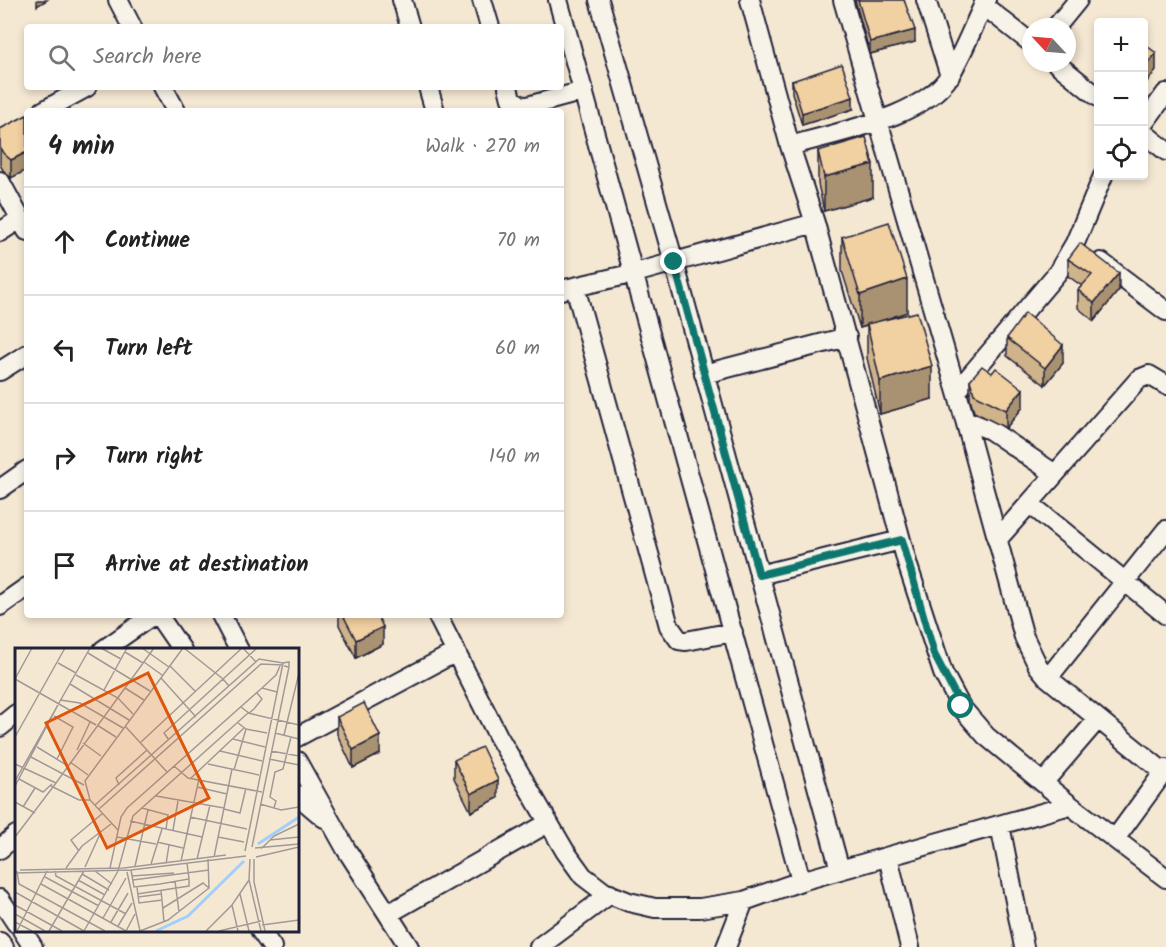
<!DOCTYPE html>
<html lang="en">
<head>
<meta charset="utf-8">
<style>
	:root { --surface:#fff; --page:#f2f2f2; --text:#222; --muted:#767676; --line:#e0e0e0 }
	body { margin:0; font-family:Kalam,sans-serif; background:var(--page); color:var(--text) }
	.controls { position:absolute; right:18px; top:18px; display:grid; overflow:hidden; border-radius:6px; box-shadow:0 3px 9px #0003 }
	.controls button { width:54px; height:54px; display:grid; place-items:center; padding:0; border:0; border-bottom:2px solid var(--line); background:var(--surface); color:var(--text); font:30px sans-serif }
	.compass { position:absolute; left:1022px; top:18px; width:54px; height:54px; border-radius:50%; background:var(--surface); box-shadow:0 3px 9px #0003; rotate:296deg }
	.stop { position:absolute; width:18px; height:18px; margin:-14px; border:4px solid #0f766e; border-radius:50%; background:#fff }
	.stop.end { background:#0f766e; border-color:#fff; box-shadow:0 2px 6px #0008 }
	.list { margin:0; padding:0; list-style:none }
	h2 { display:flex; justify-content:space-between; align-items:center; height:78px; margin:0; padding:0 24px; font-size:26px }
	h2 small { font-size:20px; font-weight:400; color:var(--muted) }
	.list li { display:grid; grid-template-columns:39px 1fr auto; gap:18px; align-items:center; box-sizing:border-box; height:108px; padding:0 24px; border-top:2px solid var(--line) }
	.list b { display:block; font-size:22px; white-space:nowrap }
	.list em { font-size:20px; font-style:normal; color:var(--muted) }
	.icon { flex:none; width:33px; height:33px; fill:none; stroke:currentColor; stroke-width:2; stroke-linecap:round; stroke-linejoin:round }
	.map { position:relative; flex:none; width:1166px; height:947px; overflow:hidden }
	.search { position:absolute; background:var(--surface); box-shadow:0 3px 9px #0003; left:24px; top:24px; width:540px; height:66px; display:flex; align-items:center; gap:15px; box-sizing:border-box; padding:0 21px; border-radius:6px; color:var(--muted); font-size:22px }
	.panel { position:absolute; background:var(--surface); box-shadow:0 3px 9px #0003; left:24px; top:108px; width:540px; height:510px; border-radius:6px }
	.map>svg:first-child { display:block }
</style>
</head>
<body>
<div class="map">
<svg width="1166" height="947" viewBox="0 0 1166 947">
	<rect width="100%" height="100%" fill="#f5e8d3"/>
	<filter id="ink" filterUnits="userSpaceOnUse"><feTurbulence type="fractalNoise" baseFrequency=".0167" numOctaves="2"/><feDisplacementMap in="SourceGraphic" scale="12" xChannelSelector="R" yChannelSelector="G"/><feConvolveMatrix kernelMatrix="1 2 1 2 8 2 1 2 1" color-interpolation-filters="sRGB"/></filter>
	<g filter="url(#ink)">
		<g fill="none" stroke-linecap="round" stroke-linejoin="round">
			<!-- minor casing -->
			<g stroke="#22223b" stroke-width="22">
				<path id="minor" d="M118,0L132,27
					M402,0L410,27
					M482,0L490,27
					M558,0L801,881
					M599,0L674,262L840,870
					M750,0L790,146L815,223L908,566L943,673L961,707L986,736L1070,805L1166,878
					M843,0L965,420L1024,637L1038,666L1048,678L1166,774
					M926,0L950,76
					M983,5L1031,43
					M1056,27L1078,0
					M1056,63L1098,97
					M163,87L176,111
					M428,87L435,111
					M508,87L511,99L524,107L584,91
					M43,111L87,87
					M1144,123L1166,93
					M1144,133L1166,151
					M790,146C836,132 924,118 950,75C964,51 974,24 986,0
					M0,181L27,231
					M0,232L20,219
					M1101,262L1166,311
					M575,287L669,626L679,640L686,641L733,632
					M561,290L635,273L815,223
					M0,371L27,354
					M704,374L847,337
					M957,391L1058,272L1075,243L1103,176
					M965,420L990,430L1055,474
					M0,489L27,470
					M1030,504L1166,615
					M997,540L1139,379L1149,375L1166,385
					M759,575L901,540
					M0,606L27,587
					M158,615L182,650
					M221,615L239,650
					M437,615L498,736L565,851L583,876L604,892L629,902L655,908H700L744,901L801,881L1070,805
					M103,650L153,615
					M1048,678L1166,530
					M0,727L16,714
					M297,737L456,652
					M297,761L346,849L409,947
					M1043,783L1098,719
					M297,795L324,818
					M1000,825L1024,947
					M1115,839L1166,769
					M0,849L16,835
					M888,857L910,947
					M0,899L16,923
					M388,914L548,823
					M22,930L33,947
					M260,930L272,947
					M0,942L4,947
					M539,947L610,894
					M726,947L744,901"/>
			</g>
			<!-- minor -->
			<use href="#minor" stroke="#f7f3e8" stroke-width="18"/>
		</g>
		<!-- wall -->
		<path fill="#cfb38b" stroke="#22223b" stroke-width="1.5" d="M855,0H904L915,42L870,54Z
			M1098,45V67L1096,66V48Z
			M792,81L853,109L802,125L792,93Z
			M27,115L11,178L3,170L0,165V129Z
			M818,151L873,197L824,211L818,184Z
			M842,237L907,312L887,319L932,399L880,414L867,358V326L860,328L842,271Z
			M1068,259L1119,290L1094,321L1078,308V290L1082,286L1068,276Z
			M1007,338L1063,363L1045,385L1007,356Z
			M970,380L1023,407L1006,428L974,412L970,398Z
			M339,615H377L383,644L356,658L339,625Z
			M337,717L380,754L353,768L337,734Z
			M454,760L498,798L471,812L454,778Z"/>
		<!-- shaded-wall -->
		<path fill="#a99271" stroke="#22223b" stroke-width="1.5" d="M37,0H47L37,6Z
			M915,30V42L870,54V42Z
			M1156,53V70L1143,87V70Z
			M853,97V109L802,125V113Z
			M27,152V170L11,178V160Z
			M873,164V197L824,211V177Z
			M1119,273V290L1094,321V303Z
			M907,279V312L860,328V295Z
			M1063,345V363L1045,385V368Z
			M932,366V399L880,414V381Z
			M1023,389V407L1006,428V410Z
			M383,627V644L356,658V640Z
			M380,736V754L353,768V750Z
			M498,780V798L471,812V794Z"/>
		<!-- building -->
		<path fill="#f1d0a2" stroke="#22223b" stroke-width="1.5" d="M858,0H904L915,30L870,42Z
			M1143,43L1156,53L1143,70Z
			M842,64L853,97L802,113L792,81Z
			M27,115V152L11,160L3,153L0,147V129Z
			M866,137L873,164L824,177L818,151Z
			M889,222L907,279L860,295L842,237Z
			M1080,243L1119,273L1094,303L1078,290L1092,275L1068,259Z
			M917,312L932,366L880,381L867,324Z
			M1025,313L1063,345L1045,368L1007,338Z
			M982,366L992,373L996,368L1023,389L1006,410L974,394L970,380Z
			M343,615H377L383,627L356,640Z
			M364,703L380,736L353,750L337,717Z
			M482,747L498,780L471,794L454,760Z"/>
	</g>
	<g fill="none" stroke-linecap="round" stroke-linejoin="round" filter="url(#ink)">
		<!-- route -->
		<path stroke="#0f766e" stroke-width="8" d="M674,262L759,575L902,540L934,654L961,706"/>
	</g>
	<!-- overview -->
	<g transform="translate(15 648)">
		<rect width="284" height="284" fill="#f5e8d3"/>
		<path fill="none" stroke="#a2cefc" stroke-width="3" d="M243,196L284,169M141,283L173,268L229,213"/>
		<path fill="none" stroke="#a19996" stroke-width="1.5" d="M86,0L106,11M127,0L154,19M228,0L241,14M110,4L128,15M73,5L135,43M129,14L147,27M43,15L61,25M155,18L180,43M61,27L103,50L118,66M146,30L181,69M0,31L81,77M0,31L17,0M55,36L114,72M214,38L208,31L242,0M110,40L129,52M247,40L261,27L265,18M89,42L112,0M45,52L65,55L108,80M226,59L234,65L239,61L247,51L242,45M39,68L58,79L42,111M82,77L101,89M110,78L152,124M231,81L252,85M260,85L284,91M269,87L284,25M0,89L50,0M218,91L250,99M154,92L149,85L208,31L169,0M126,94L227,0M68,95L86,108M22,99L53,118M62,102L75,74M205,103L247,113M256,103L284,108M16,109L48,126M254,111L284,117M55,114L73,127M0,116L41,135L139,0M193,116L244,127M159,118L173,130L247,144M284,120V151M219,122L231,81L223,75M48,126L69,137M176,130L229,80M4,131L28,144L37,136M0,133L75,0M104,137L101,130L132,102M0,138L44,55M36,138L64,152H75M182,139L212,146M141,148L209,160M0,154L20,165M245,156L266,162L284,159M80,157L244,11L268,15M8,159L20,140M127,160L153,167L151,181M259,160L261,153L255,149L260,124L268,121L276,89M84,161L246,16L268,17M209,161L225,165L231,140M175,169L232,181M115,173L187,189M103,182L75,152L70,133L168,0M158,182L163,153M0,189L41,135M102,189L141,196M203,189L229,194M255,192L284,189M142,194L168,200M237,199L274,19M240,200L284,196M246,201L259,188L284,176M64,203L56,192L88,165M230,203L268,15L274,14V19L269,18M199,209L217,121M241,209L284,199M182,211L195,157M235,211L234,232L246,283M239,211V234L250,283M166,213L184,131M136,216L147,181M151,216L154,197M120,218L133,162M70,219L85,186M51,220L67,198L96,176M95,220L106,169L112,160L247,40L262,44M5,222L109,220L211,207M116,222L119,239L145,236L174,231L172,215M2,223L4,236L90,283M40,223L41,228L111,266M80,223L97,236M112,224L125,283M0,225L116,222L231,208M67,226L94,242M117,228L159,225M30,229L84,258M63,232L90,247M118,232L194,222M160,233L164,264M26,236L111,283M122,239L124,255L147,252L146,242M0,244L69,283M122,246L174,238V231M225,246L234,283M123,249L146,246M147,252L149,274M0,257L47,283M217,257L223,283M148,260L188,235L194,240M0,266L30,283M88,270L111,230M0,274L17,283M96,274L113,245M247,277L284,272M103,278L117,255M2,283L32,223M34,283L69,223M69,283L103,223L118,168L233,65L284,77M111,283L120,266M125,283L153,272L194,240L193,211M191,283L217,257L234,232M204,283L246,273"/>
		<path fill="#de560e" fill-opacity="0.15" stroke="#de560e" stroke-width="3" d="M133,25L194,150L92,200L31,75Z"/>
		<rect width="284" height="284" fill="none" stroke="#22223b" stroke-width="3"/>
	</g>
</svg>
<div class="controls">
<button>+</button>
<button>−</button>
<button><svg class="icon" aria-label="locate" viewBox="0 0 24 24"><circle cx="12" cy="12" r="6"/><path d="M12 2v4M12 18v4M2 12h4M18 12h4"/></svg></button>
</div>
<svg class="compass" viewBox="-18 -18 36 36"><path d="M0-13l5 13h-10z" fill="#e53935"/><path d="M0 13l5-13h-10z" fill="#767676"/></svg>
<div class="stop" style="left:961px;top:706px"></div>
<div class="stop end" style="left:674px;top:262px"></div>
<div class="search"><svg class="icon" aria-label="search" viewBox="0 0 24 24"><circle cx="10" cy="10" r="6"/><path d="M15 15l6 6"/></svg>Search here</div>
<section class="panel">
<h2>4 min<small>Walk · 270 m</small></h2>
<ul class="list">
<li><svg class="icon" aria-label="ahead" viewBox="0 0 24 24"><path d="M12 20V5M6 11l6-6 6 6"/></svg><div><b>Continue</b></div><em>70 m</em></li>
<li><svg class="icon" aria-label="left" viewBox="0 0 24 24"><path d="M17 20v-9H6M10 6l-5 5 5 5"/></svg><div><b>Turn left</b></div><em>60 m</em></li>
<li><svg class="icon" aria-label="right" viewBox="0 0 24 24"><path d="M7 20v-9h11M14 6l5 5-5 5"/></svg><div><b>Turn right</b></div><em>140 m</em></li>
<li><svg class="icon" aria-label="arrive" viewBox="0 0 24 24"><path d="M6 21V4h12l-3 4 3 4H6"/></svg><div><b>Arrive at destination</b></div></li>
</ul>
</section>
</div>
</body>
</html>
